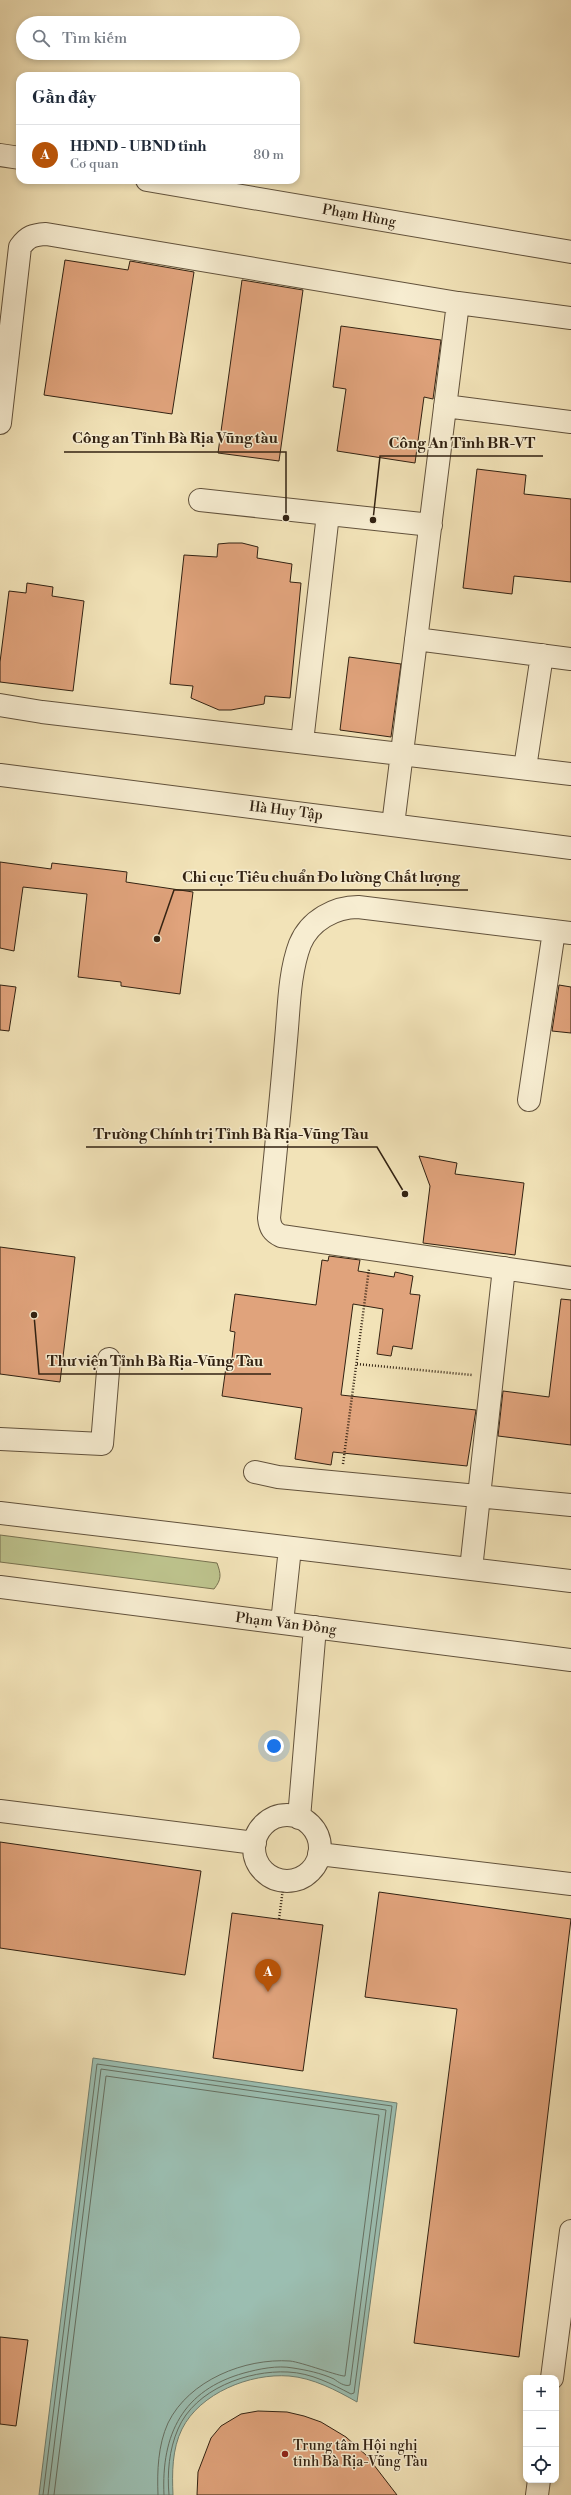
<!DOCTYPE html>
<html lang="vi">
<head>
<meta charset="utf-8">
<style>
	:root { --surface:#fff; --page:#f6f6f7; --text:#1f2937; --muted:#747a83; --line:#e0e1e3; --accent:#b45309 }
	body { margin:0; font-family:"Libre Bodoni",serif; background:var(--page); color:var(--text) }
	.controls { position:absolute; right:12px; bottom:12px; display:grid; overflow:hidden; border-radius:8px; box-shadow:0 2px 6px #0003 }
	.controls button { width:36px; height:36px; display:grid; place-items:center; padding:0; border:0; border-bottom:1px solid var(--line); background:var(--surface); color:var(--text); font:20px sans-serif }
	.you { position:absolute; left:274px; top:1746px; width:14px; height:14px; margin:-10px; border:3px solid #fff; border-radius:50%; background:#1a73e8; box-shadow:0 0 0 6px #1a73e833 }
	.badge { display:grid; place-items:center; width:26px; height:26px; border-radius:50%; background:var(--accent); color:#fff; font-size:13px; font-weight:700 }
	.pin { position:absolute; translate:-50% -33px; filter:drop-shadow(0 1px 2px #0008) }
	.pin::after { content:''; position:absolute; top:21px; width:14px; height:12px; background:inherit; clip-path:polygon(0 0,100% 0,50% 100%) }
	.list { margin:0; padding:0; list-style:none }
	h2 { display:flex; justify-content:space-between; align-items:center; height:52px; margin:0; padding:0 16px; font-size:17px }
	h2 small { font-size:13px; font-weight:400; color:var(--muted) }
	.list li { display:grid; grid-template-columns:26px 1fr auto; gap:12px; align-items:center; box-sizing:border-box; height:60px; padding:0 16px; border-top:1px solid var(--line) }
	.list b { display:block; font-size:15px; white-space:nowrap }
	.list p { margin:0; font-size:13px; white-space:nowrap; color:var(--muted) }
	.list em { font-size:13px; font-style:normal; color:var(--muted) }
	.icon { flex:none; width:22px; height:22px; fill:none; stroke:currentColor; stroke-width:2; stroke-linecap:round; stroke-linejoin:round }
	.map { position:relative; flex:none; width:571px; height:2495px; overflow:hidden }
	.search { position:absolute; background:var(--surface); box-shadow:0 2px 6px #0003; left:16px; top:16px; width:284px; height:44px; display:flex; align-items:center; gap:10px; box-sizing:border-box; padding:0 14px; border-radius:22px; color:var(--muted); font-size:15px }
	.panel { position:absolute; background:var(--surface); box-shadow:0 2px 6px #0003; left:16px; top:72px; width:284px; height:112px; border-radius:12px }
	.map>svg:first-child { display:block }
</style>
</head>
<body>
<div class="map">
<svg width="571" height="2495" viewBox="0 0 571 2495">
	<rect width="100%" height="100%" fill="#f2e3b8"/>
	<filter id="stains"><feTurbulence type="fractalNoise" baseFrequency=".005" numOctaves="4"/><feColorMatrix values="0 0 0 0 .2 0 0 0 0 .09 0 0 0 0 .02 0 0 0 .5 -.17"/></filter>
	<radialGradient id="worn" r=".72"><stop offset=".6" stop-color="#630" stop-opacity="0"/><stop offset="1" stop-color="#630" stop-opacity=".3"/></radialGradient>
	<!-- green -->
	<path fill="#bdc38d" stroke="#787250" d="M0,1535L217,1563C221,1574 222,1579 214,1589L0,1562Z"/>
	<!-- water -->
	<path fill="#9bbeb1" stroke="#718071" d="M93,2058L397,2103L357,2402C336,2390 313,2378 289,2376C250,2373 200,2393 182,2429C172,2449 172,2473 173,2495H39Z"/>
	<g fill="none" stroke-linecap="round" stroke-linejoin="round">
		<!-- shore -->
		<path stroke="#667062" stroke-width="1" d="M43,2495L97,2064L392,2106L354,2393L351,2394C332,2384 311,2373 288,2372C248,2370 195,2389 178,2429C169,2450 167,2473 169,2495
			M48,2495L101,2069L386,2110L350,2385C345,2387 338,2382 334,2379C321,2373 306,2370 293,2368C277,2365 259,2369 244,2373C183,2390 161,2434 164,2495
			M54,2495L106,2076L379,2115L345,2376C341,2377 301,2362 290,2361C245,2358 189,2380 168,2423C158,2445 157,2471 158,2495"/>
	</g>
	<!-- building -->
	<path fill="#e0a37c" stroke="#322212" d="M65,260L128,270L130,261L194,272L172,414L44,395Z
		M242,280L303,290L279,461L218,453Z
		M341,326L441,340L433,399L424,397L415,463L337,451L346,389L333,387Z
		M477,469L526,475L524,494L571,499V582L514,576L512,594L463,588Z
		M229,543H242L258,547L257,558L292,564L290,582L301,583L290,698L265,696L264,704L231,710H219L191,698L193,686L170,684L184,555L217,557L218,544Z
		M27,583L53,587L52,596L84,601L73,691L0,682V662L9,591L26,593Z
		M349,657L401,664L391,737L340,730Z
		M0,862L51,869L52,863L127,872L126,882L193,892L180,994L121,986V982L78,977L87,894L23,887L14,951L0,948Z
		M0,985L16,987L9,1031L0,1030Z
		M559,985L571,987V1033L552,1031Z
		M419,1156L457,1163L455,1174L524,1183L515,1255L423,1243L430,1186Z
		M0,1247L75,1257L60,1382L0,1374Z
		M329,1256L360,1260L358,1271L394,1277L395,1272L413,1276L410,1294L420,1295L412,1349L393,1346L391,1356L377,1354L383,1309L353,1304L341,1395L476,1410L467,1466L333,1452L331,1465L295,1459L302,1408L222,1396L226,1367H231L235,1332L230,1331L235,1294L316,1305L322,1260L328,1261Z
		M561,1299L571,1300V1445L498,1436L503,1391L549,1397Z
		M0,1842L201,1871L185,1975L0,1948Z
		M379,1892L571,1919L519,2357L414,2343L457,2009L365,1997Z
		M232,1913L323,1925L303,2071L213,2058Z
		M0,2337L28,2340L16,2426L0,2424Z
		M258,2411L287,2412L304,2416L321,2422L346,2437L367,2456L397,2495H197L198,2472L211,2438L221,2426L241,2414Z"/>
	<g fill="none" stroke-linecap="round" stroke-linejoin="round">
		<!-- minor casing -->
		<g stroke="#62523c" stroke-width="24">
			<path id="minor" d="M0,155L20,158
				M147,180L571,252
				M445,406L571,422
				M0,423L20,247C28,236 33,235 46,234L458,303L571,318
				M200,500L431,525
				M416,639L571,659
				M0,705L42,712L571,774
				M302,742L328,514
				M525,768L542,655
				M0,775L571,848
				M393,825L458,303
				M571,933L358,907C335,907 310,920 300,944C289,973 289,1009 286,1040C281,1099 275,1159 269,1218C270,1228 273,1232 281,1236L571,1278
				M529,1100L554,931
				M0,1439L102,1444L109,1359
				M255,1472L278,1477L571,1505
				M0,1513L571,1581
				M471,1569L504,1268
				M0,1587L571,1660
				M282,1623L290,1548
				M0,1811L255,1843
				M254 1848a33 33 0 1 1 66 0a33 33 0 1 1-66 0Z
				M299,1818L315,1627
				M319,1854L571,1884
				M552,2378L571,2231
				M537,2495L539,2480"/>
		</g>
		<!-- path -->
		<path stroke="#322212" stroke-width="2.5" stroke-dasharray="1 2" stroke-linecap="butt" d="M357,1364L472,1375
			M343,1464L369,1269
			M279,1919L284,1881"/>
		<!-- minor -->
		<use href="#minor" stroke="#f7edd1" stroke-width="22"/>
	</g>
	<!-- markers -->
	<circle fill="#8f2418" stroke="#f7edd1" stroke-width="1.5" cx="285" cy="2454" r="4"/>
	<g text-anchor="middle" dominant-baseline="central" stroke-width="3" stroke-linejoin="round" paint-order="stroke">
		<!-- street labels -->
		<g font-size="14" fill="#322212" stroke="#f7edd1">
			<text transform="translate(359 216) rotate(10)">Phạm Hùng</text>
			<text transform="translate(286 811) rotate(7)">Hà Huy Tập</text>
			<text transform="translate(286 1624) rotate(7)">Phạm Văn Đồng</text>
		</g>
		<!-- poi labels -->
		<g font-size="14" fill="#322212" stroke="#f7edd1" text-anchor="start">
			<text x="293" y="2446">Trung tâm Hội nghị<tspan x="293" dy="16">tỉnh Bà Rịa-Vũng Tàu</tspan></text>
		</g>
	</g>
	<!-- callouts -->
	<path fill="none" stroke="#322212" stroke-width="1.5" d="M286 518L286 452H64M373 520L380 456H543M157 939L174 890H468M405 1194L377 1147H86M34 1315L39 1374H271"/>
	<g fill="#322212" stroke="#f7edd1" stroke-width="1.5">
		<circle cx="286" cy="518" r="4"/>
		<circle cx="373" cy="520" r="4"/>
		<circle cx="157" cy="939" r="4"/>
		<circle cx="405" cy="1194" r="4"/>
		<circle cx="34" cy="1315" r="4"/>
	</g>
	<g font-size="15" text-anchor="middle" font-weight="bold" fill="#322212" stroke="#f7edd1" stroke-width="3" stroke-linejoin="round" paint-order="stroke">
		<text x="175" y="443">Công an Tỉnh Bà Rịa Vũng tàu</text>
		<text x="462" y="448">Công An Tỉnh BR-VT</text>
		<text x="321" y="882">Chi cục Tiêu chuẩn Đo lường Chất lượng</text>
		<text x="231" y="1139">Trường Chính trị Tỉnh Bà Rịa-Vũng Tàu</text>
		<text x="155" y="1366">Thư viện Tỉnh Bà Rịa-Vũng Tàu</text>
	</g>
	<rect width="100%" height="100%" filter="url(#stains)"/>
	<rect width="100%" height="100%" fill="url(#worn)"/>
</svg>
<div class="controls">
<button>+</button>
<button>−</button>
<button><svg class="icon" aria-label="locate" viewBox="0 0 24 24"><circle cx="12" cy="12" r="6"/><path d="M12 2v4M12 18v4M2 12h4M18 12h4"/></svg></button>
</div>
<div class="you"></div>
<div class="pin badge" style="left:268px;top:1992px">A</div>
<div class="search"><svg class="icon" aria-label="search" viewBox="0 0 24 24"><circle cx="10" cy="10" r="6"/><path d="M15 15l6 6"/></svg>Tìm kiếm</div>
<section class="panel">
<h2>Gần đây<small></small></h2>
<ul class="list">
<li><span class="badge">A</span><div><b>HĐND - UBND tỉnh</b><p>Cơ quan</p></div><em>80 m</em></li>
</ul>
</section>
</div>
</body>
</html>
